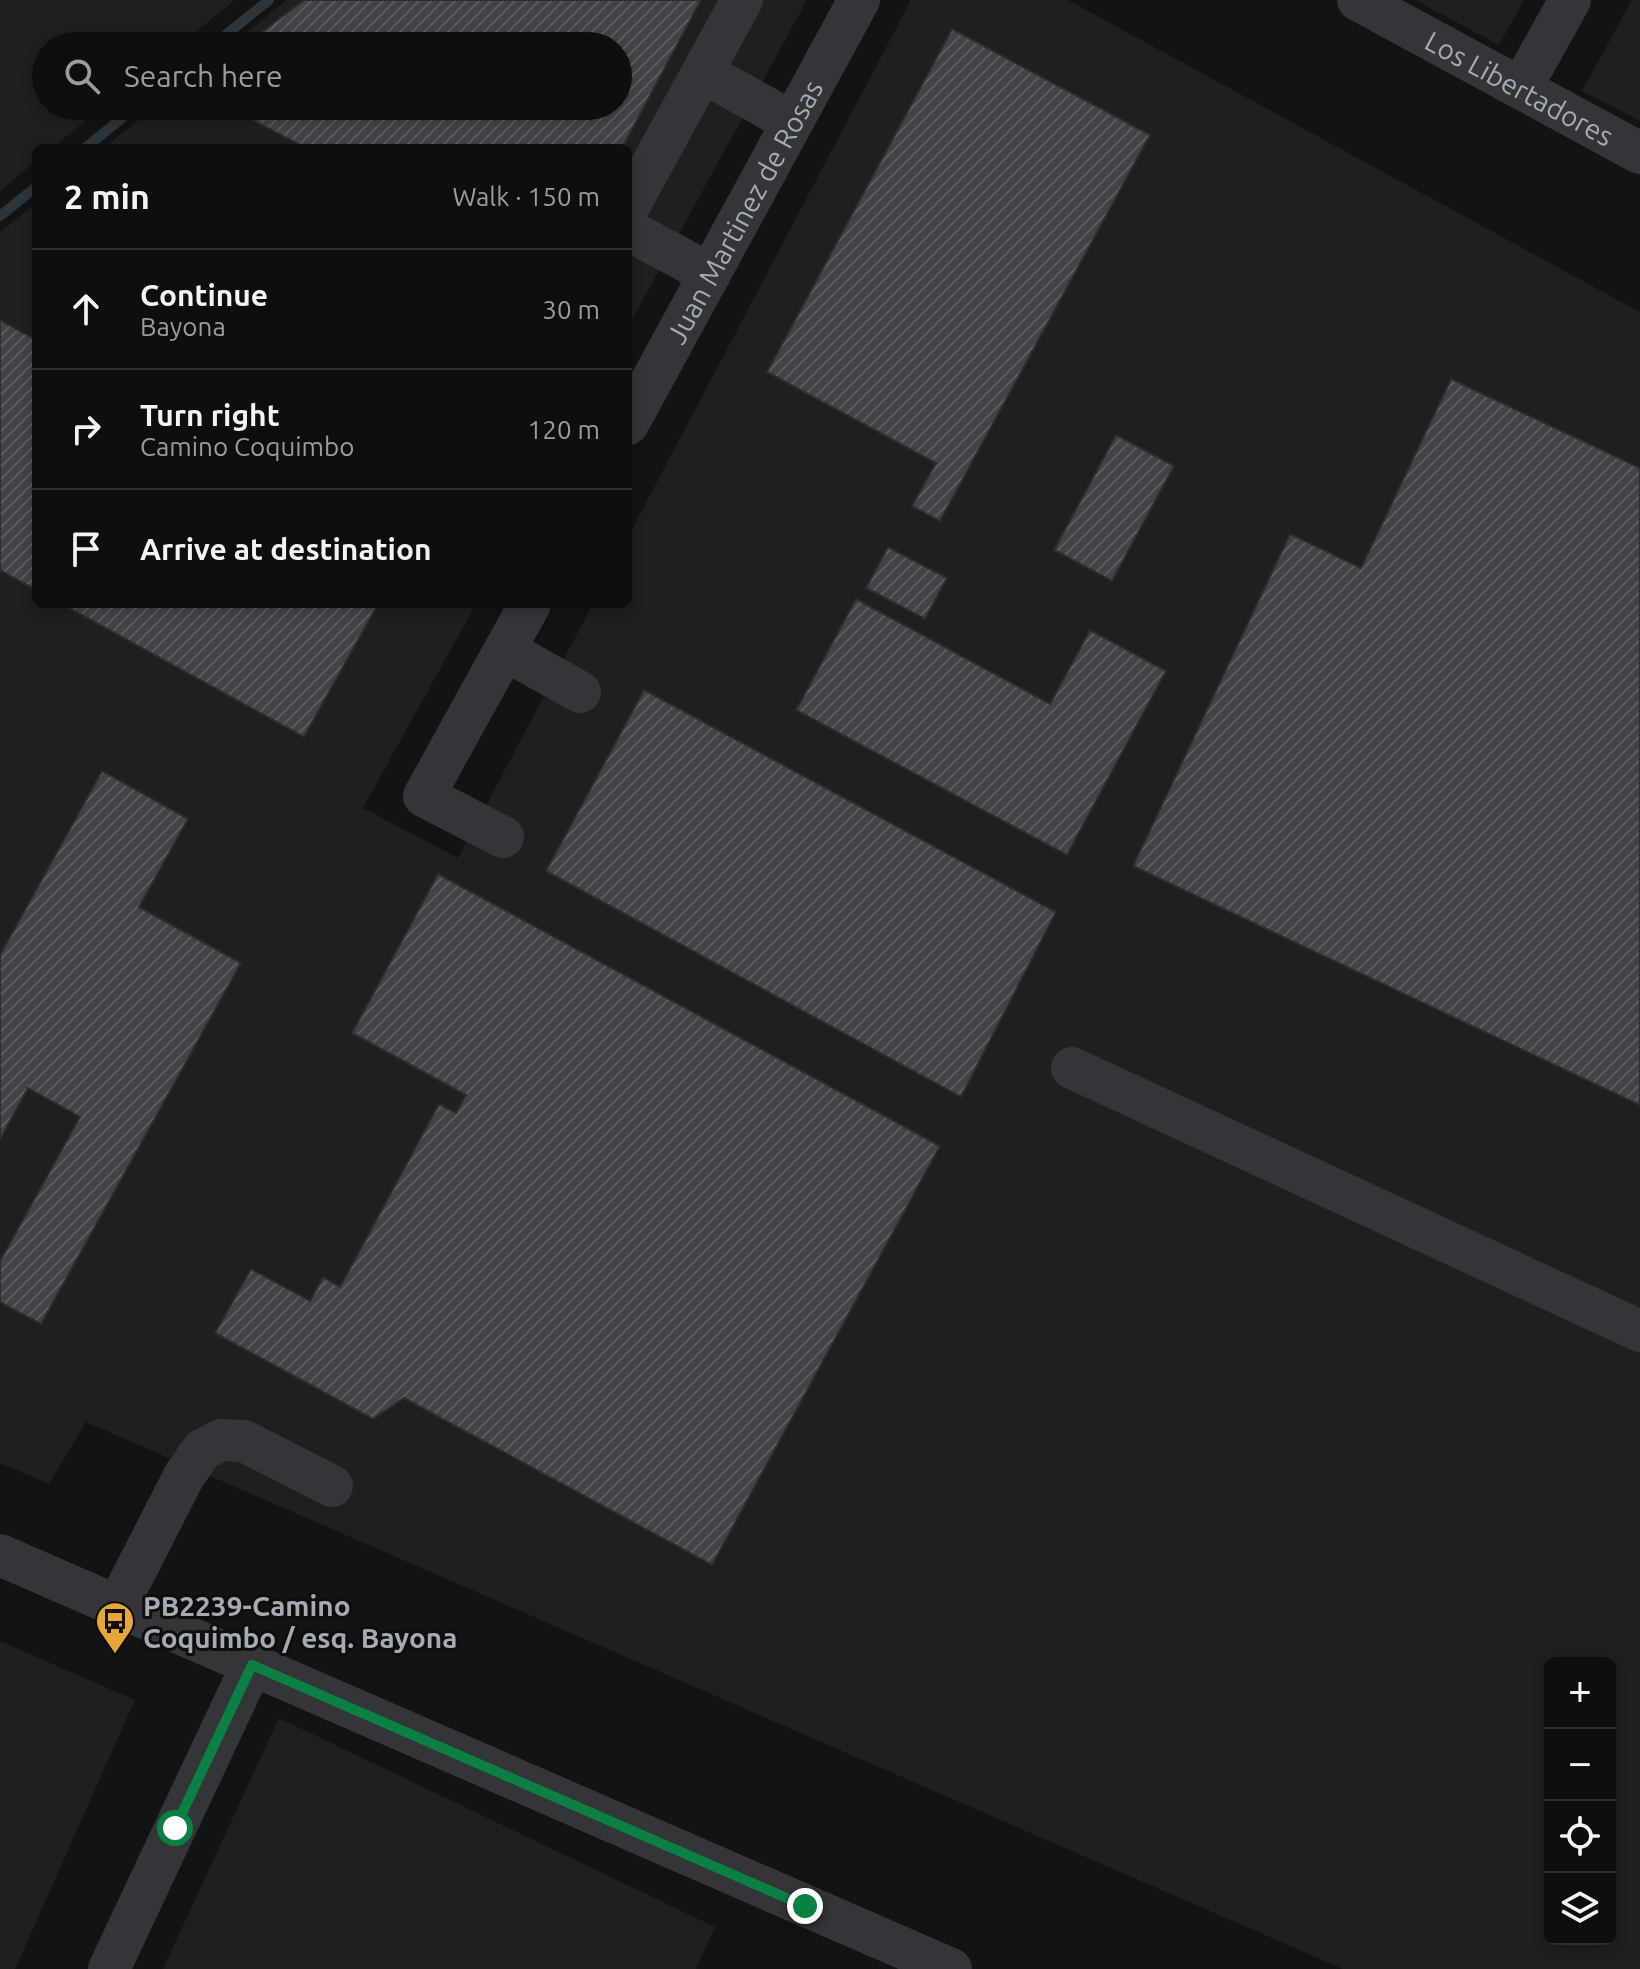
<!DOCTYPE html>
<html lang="en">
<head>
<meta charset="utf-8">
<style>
	:root { --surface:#0e0e0f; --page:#171718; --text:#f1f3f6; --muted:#9b9c9e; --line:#2e2e2f }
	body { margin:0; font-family:Ubuntu,sans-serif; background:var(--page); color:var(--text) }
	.controls { position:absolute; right:24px; bottom:24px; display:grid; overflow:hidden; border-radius:12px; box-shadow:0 4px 12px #0003 }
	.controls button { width:72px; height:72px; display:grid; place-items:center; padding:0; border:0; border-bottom:2px solid var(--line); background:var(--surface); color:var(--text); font:40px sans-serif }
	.stop { position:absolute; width:24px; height:24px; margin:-18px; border:6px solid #0b8043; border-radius:50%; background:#fff }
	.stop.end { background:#0b8043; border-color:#fff; box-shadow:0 2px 8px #0008 }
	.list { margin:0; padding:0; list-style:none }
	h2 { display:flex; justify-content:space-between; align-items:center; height:104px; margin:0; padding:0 32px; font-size:34px }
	h2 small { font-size:26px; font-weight:400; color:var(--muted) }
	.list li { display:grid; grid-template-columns:52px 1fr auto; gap:24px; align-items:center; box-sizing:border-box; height:120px; padding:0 32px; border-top:2px solid var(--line) }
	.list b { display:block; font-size:30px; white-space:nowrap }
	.list p { margin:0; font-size:26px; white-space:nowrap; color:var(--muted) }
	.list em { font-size:26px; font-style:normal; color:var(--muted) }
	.icon { flex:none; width:44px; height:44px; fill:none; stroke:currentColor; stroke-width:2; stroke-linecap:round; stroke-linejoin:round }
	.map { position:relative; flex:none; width:1640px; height:1969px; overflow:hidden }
	.search { position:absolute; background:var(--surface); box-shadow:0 4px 12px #0003; left:32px; top:32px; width:600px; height:88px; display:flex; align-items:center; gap:20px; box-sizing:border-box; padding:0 28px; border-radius:44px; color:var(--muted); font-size:30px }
	.panel { position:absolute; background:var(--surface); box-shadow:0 4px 12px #0003; left:32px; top:144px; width:600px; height:464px; border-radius:12px }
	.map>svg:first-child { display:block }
</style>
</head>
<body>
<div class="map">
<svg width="1640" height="1969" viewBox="0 0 1640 1969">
	<defs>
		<pattern id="building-hatch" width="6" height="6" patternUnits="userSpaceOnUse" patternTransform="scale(2)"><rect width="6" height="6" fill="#424347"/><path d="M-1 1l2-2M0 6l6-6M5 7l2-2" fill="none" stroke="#5a5b5f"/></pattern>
	</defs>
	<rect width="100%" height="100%" fill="#121314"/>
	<!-- built -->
	<path fill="#1f1f21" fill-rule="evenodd" d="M0,0H235L178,46H46V106H104L52,148H36V161L0,191Z
		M287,0H807L628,327V148H104L156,106H618V46H230Z
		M911,0H1068L1640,312V1969H1343L86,1422L49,1484L0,1463V232L36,203V604H476L363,808L458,858L593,604H628V537ZM1550,1663H1610V1939H1550Z
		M1415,0H1524L1499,45Z
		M1632,0H1640V121L1582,91Z
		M0,1641L135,1700L15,1969H0Z
		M279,1718L715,1927L696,1969H163Z"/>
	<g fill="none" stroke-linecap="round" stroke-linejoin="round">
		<!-- stream -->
		<path stroke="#2d353c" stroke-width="10" d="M212,46L269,0
			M85,148L137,106
			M0,216L36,187"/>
	</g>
	<!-- building -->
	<path fill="url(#building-hatch)" stroke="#2d2d30" stroke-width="2" d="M304,0H701L622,148H306L226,106H618V46H250L254,38Z
		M952,29L1150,135L940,521L912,506L936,463L767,372Z
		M0,320L36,340V590L0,570Z
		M1451,379L1640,468V1105L1133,866L1290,534L1361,568Z
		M1116,435L1174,466L1112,581L1054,550Z
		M888,547L947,578L925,619L866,588Z
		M856,599L1050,704L1090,630L1166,671L1067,855L796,710Z
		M62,604H378L304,737Z
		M644,690L1056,912L961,1097L546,871Z
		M102,771L188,819L139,907L241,963L41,1324L0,1302V1261L80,1117L28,1088L0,1139V955Z
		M438,874L940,1146L712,1565L404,1398L373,1419L215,1333L251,1269L310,1301L323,1277L340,1287L439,1104L456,1113L466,1095L352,1033Z"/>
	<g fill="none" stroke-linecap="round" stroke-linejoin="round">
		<!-- minor -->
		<g stroke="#343539" stroke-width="42">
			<path id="s1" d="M1358,0L1640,153"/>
			<path d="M704,73L792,122"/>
			<path d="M1521,88L1570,0"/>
			<path d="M628,208L742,0"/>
			<path d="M628,230L710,274"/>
			<path id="s2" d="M628,424L859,0"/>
			<path d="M505,650L580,692"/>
			<path d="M503,837L424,796L530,604"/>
			<path d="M1072,1068L1640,1331"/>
			<path d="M0,1555L951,1969"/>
			<path d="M117,1607L184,1476L202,1450L221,1440L244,1441L332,1486"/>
			<path d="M109,1969L252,1665"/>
		</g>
	</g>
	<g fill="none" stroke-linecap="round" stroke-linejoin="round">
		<!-- route -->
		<path stroke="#0b8043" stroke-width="10" d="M175,1828L252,1665L805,1906"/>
	</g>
	<!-- icons -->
	<defs>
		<g id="bus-pin" transform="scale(2)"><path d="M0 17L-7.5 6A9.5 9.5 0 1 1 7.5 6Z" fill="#e6a638" stroke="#0e0e0f"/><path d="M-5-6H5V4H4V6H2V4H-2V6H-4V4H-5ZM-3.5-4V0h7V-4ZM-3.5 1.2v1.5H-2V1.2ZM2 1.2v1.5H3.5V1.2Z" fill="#111"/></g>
	</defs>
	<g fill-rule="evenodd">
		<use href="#bus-pin" x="115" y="1621"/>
	</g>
	<g text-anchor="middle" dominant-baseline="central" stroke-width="6" stroke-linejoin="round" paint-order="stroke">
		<!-- street labels -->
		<g font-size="28" fill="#a5aab4" stroke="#0e0e0f">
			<text stroke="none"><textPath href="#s1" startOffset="184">Los Libertadores</textPath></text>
			<text stroke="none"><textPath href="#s2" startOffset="242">Juan Martinez de Rosas</textPath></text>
		</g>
		<!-- poi labels -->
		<g font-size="28" font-weight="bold" fill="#a5aab4" stroke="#0e0e0f" text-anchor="start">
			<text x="143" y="1605">PB2239-Camino<tspan x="143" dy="32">Coquimbo / esq. Bayona</tspan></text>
		</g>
	</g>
</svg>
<div class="controls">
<button>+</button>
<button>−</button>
<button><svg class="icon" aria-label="locate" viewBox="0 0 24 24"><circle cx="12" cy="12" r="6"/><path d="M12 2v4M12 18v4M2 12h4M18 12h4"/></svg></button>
<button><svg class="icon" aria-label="layers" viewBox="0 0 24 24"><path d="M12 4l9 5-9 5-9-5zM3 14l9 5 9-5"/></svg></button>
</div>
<div class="stop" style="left:175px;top:1828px"></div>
<div class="stop end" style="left:805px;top:1906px"></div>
<div class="search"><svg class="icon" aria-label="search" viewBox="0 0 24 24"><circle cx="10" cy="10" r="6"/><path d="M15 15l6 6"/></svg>Search here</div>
<section class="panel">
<h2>2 min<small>Walk · 150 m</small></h2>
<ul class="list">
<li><svg class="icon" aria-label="ahead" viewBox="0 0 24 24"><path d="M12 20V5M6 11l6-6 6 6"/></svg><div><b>Continue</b><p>Bayona</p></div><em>30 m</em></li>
<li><svg class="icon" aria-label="right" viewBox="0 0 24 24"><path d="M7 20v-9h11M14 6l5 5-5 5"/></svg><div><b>Turn right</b><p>Camino Coquimbo</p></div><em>120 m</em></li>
<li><svg class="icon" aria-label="arrive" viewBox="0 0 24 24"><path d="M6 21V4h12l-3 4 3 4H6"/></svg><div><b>Arrive at destination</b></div></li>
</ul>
</section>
</div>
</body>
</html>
